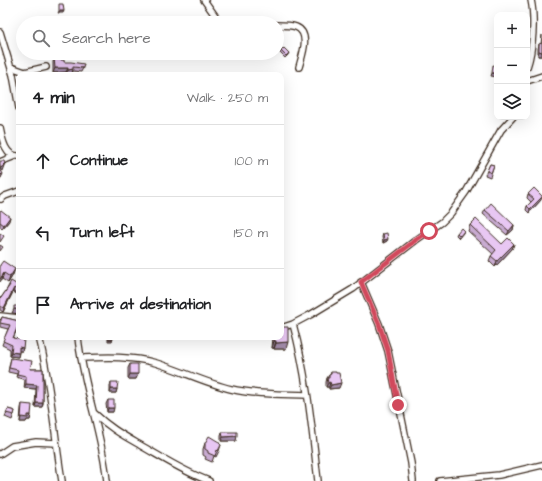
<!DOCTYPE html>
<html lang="en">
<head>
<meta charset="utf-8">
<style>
	:root { --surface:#fff; --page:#f6f6f6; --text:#202124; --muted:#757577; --line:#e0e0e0 }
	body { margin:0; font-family:"Architects Daughter",sans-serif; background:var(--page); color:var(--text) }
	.controls { position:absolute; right:12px; top:12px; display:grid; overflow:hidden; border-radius:8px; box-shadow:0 4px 16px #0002 }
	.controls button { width:36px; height:36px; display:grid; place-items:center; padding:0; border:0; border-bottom:1px solid var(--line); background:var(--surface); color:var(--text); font:20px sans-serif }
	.stop { position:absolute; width:12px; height:12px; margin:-9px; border:3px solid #d1495b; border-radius:50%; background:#fff }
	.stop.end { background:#d1495b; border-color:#fff; box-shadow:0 1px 4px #0008 }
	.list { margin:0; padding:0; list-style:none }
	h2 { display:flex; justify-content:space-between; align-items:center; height:52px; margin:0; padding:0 16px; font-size:17px }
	h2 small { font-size:13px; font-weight:400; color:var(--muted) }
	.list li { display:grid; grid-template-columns:26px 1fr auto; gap:12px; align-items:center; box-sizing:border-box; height:72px; padding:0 16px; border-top:1px solid var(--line) }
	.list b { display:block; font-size:15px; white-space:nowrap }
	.list em { font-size:13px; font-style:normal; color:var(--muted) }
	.icon { flex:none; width:22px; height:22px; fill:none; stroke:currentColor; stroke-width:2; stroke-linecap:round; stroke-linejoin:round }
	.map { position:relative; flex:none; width:542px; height:481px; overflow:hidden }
	.search { position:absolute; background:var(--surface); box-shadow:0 4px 16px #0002; left:16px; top:16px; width:268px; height:44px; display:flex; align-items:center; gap:10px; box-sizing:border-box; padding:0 14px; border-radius:22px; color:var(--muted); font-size:15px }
	.panel { position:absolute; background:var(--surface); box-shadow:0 4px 16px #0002; left:16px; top:72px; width:268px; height:268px; border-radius:8px }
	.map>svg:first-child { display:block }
</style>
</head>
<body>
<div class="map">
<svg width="542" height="481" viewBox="0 0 542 481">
	<rect width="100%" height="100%" fill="#fff"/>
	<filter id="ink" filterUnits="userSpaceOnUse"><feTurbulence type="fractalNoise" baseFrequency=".025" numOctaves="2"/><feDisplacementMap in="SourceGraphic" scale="8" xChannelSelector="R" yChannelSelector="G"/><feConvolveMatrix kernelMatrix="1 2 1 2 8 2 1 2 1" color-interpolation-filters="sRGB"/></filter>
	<g filter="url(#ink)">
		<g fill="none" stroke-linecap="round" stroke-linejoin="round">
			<!-- minor casing -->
			<g stroke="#3b2a1e" stroke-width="8">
				<path id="minor" d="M204,0L216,17L220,21L245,23
					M277,25C283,25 291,25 296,27C311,33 302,56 299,67
					M0,32L13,75L19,108
					M11,67L25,72L46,67
					M527,67C533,50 535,18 531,0
					M527,81L542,76
					M0,128C2,138 5,157 19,156
					M0,162L15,156
					M1,199L5,196L19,191
					M361,282L379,324L388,351L411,463L413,481
					M0,316L19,318
					M293,324C307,375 312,429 318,481
					M281,328L293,324L310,315L353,289L416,240L442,222L451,213L466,192L501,130L513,117
					M39,337C51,384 54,433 62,481
					M78,337C83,386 102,432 107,481
					M81,358C107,357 131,356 156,363C182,371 206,383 231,389C256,395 282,394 307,395
					M94,413C110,428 121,434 140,445C163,458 184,472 209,481
					M0,454L12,446L36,442L56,443
					M440,481L499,475L542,465"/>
			</g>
			<!-- minor -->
			<use href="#minor" stroke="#fff" stroke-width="5.5"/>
		</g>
		<!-- wall -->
		<path fill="#c8abd1" stroke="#3b2a1e" d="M542,35V56H538V49L539,44H541Z
			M281,51L289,53L288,55L285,58L280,53Z
			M45,53H63L47,58Z
			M54,58L61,60L64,62L83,68L81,72L73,71L72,74H66V72L53,73V62Z
			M490,164L494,165L490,177L485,175Z
			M528,194L541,200L529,213L526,210L527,206L531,202L527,198Z
			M485,210L514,225L513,230L507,235L483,214Z
			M0,211L9,221L2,229L0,227Z
			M470,225L502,244H514L512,249L495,267L489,261L491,256L493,254L468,231Z
			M464,231L463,233L459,238L456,235L457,233Z
			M383,234L387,241L383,243L382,237Z
			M0,265L13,275L8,283L2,279Z
			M9,285L19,286V295L13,292L3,312L0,310V297L1,298L7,289Z
			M2,317L19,321V333L16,332L13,338L23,348L22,351H19L18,357L10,356V349L2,345L8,329L0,327V323Z
			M273,337H281L286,349H274V348H272Z
			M11,358L30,369H43V403L42,407H35L36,389L24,388L25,380L16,377L17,374L8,372L10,362Z
			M130,364L138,374L136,379H128V368Z
			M331,372L339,388L329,389V387H326V382L327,378L329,375H330Z
			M111,382L117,389L116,393H110V386Z
			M108,400L113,412H107L106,404Z
			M22,404L31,415L30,420H27L26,422H20L21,408Z
			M8,409L15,411L12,420L5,417Z
			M222,432L236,441H221V436Z
			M205,443H219L221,445L219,451L216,457L214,456L212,462L205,459L206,457L203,455V449Z"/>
		<!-- shaded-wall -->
		<path fill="#a28baa" stroke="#3b2a1e" d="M59,11H64L63,13H58Z
			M539,51L542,52V56H538Z
			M51,53H63L47,58L48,54Z
			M55,68H68L66,72L53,73Z
			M73,69L72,74H66L68,70Z
			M492,73L497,74V77L491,76Z
			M5,163L2,171L0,172V169L3,165Z
			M3,174L1,178L0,179V175Z
			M542,197L541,200L529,213L530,209Z
			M10,217L9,221L2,229L4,225Z
			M514,225L513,230L507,235L509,231Z
			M388,239L387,241L383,243L384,240Z
			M514,244L512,249L495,267L497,261Z
			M15,269L13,275L8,283L10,277Z
			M4,273L2,279L0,282V279Z
			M14,288L13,292L3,312L4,308Z
			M14,309H19V314L12,313Z
			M108,339H113L112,341H108Z
			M274,341H276L274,348H272Z
			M288,342L286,349H274L276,343Z
			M19,347L23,348L22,351H18Z
			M11,352L19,353L18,357L10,356Z
			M130,374H138L136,379H128Z
			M330,382L329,387H326L328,383Z
			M341,383L339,388L329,389L331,385Z
			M26,384L37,385L36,389L24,388Z
			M111,389H117L116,393H110Z
			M36,403H43L42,407H35Z
			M108,408H114L113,412H107Z
			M28,415H31L30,420H27L26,422H20L21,417Z
			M237,436L236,441H221L223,437Z"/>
		<!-- building -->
		<path fill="#e8c7f3" stroke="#3b2a1e" d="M59,4H63L64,11H59Z
			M542,43V52L539,51V44Z
			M284,48L289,53L286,56L281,51Z
			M54,58H61V60H64V62H71L84,64L83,68L73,67V69L68,70V68H55Z
			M493,65L497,66V74L492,73Z
			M0,161H4L5,163L3,165L4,166L0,168L3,174L0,175Z
			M490,164L494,165L491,173L487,171Z
			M534,188L542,196V197L530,209L527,206L534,199L528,194Z
			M491,203L514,225L509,231L485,210Z
			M1,210L10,217L4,225L0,222V211Z
			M476,219L502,244L508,238L514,244L497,261L491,256L496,250L470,225Z
			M461,228L464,231L460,236L457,233Z
			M0,233L4,236L0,242Z
			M387,233L388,239L384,240L383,234Z
			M0,245L3,247L0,251Z
			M3,261L15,269L10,277L4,273L0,279V265Z
			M11,281L19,286V291L14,288L4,308L0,306V297L1,298L10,285H9Z
			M14,306H19V309H14Z
			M2,317L19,321V329L17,328L13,338L24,340L23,348L19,347V353L11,352L12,345L3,341L10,325L0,323Z
			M281,327H288V342L276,343V341H274L275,337H281Z
			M108,337H113V339H108Z
			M11,358L32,361L30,369H43V403H36L37,385L26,384V376L17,374L18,370L9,368Z
			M130,364H138V374H130Z
			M331,372H336V373H339L341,383L331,385L330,382L328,383L327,378H329V375L331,374Z
			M111,382H118L117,389H111Z
			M108,400H114V408H108Z
			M22,404L32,405L31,415H28V418L21,417Z
			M8,409L15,411L14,415L6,413Z
			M222,432H237V436L223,437Z
			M209,436L219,442V443L221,445L218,451L217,450L215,456L208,453V451L205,449V443Z"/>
	</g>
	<g fill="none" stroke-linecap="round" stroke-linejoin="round" filter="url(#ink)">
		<!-- route -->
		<path stroke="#d1495b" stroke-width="5" d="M398,405L388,351L379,324L361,282L416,240L429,231"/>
	</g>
</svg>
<div class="controls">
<button>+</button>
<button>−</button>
<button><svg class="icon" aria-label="layers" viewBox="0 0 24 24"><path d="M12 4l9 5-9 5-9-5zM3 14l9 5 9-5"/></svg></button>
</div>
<div class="stop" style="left:429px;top:231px"></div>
<div class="stop end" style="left:398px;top:405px"></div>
<div class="search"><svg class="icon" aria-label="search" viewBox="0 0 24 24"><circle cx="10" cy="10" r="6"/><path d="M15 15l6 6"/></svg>Search here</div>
<section class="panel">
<h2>4 min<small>Walk · 250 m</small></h2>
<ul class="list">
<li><svg class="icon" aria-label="ahead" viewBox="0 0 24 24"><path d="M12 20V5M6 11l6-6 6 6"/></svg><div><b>Continue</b></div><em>100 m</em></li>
<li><svg class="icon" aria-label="left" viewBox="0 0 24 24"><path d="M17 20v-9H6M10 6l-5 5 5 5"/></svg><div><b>Turn left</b></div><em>150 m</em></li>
<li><svg class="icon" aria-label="arrive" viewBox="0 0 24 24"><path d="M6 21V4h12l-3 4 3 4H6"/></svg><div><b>Arrive at destination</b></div></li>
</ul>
</section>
</div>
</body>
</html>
